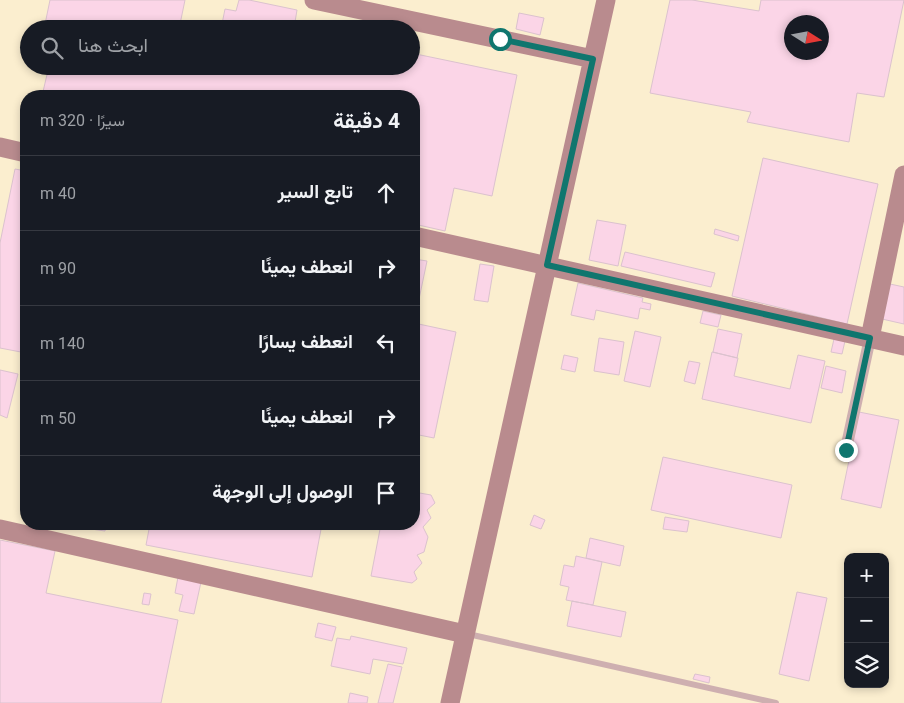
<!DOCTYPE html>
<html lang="ar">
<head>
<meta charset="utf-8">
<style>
	:root { --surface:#171b24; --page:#242831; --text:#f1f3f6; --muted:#9ea1a6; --line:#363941 }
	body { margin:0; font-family:Roboto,Vazirmatn,sans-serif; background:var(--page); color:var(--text); direction:rtl }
	.controls { position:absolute; right:15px; bottom:15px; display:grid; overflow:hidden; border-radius:10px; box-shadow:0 2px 8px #0003 }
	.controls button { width:45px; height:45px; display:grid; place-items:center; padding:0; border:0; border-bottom:1px solid var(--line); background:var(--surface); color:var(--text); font:25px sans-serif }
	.compass { position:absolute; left:784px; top:15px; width:45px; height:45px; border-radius:50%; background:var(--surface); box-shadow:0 2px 8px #0003; rotate:101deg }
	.stop { position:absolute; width:15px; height:15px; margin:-11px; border:4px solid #0f766e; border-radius:50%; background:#fff }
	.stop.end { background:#0f766e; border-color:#fff; box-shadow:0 1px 5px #0008 }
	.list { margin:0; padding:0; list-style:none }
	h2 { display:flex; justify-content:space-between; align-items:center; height:65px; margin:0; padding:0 20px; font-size:21px }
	h2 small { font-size:16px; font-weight:400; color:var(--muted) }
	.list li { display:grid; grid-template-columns:32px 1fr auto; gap:15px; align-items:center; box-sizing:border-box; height:75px; padding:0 20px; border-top:1px solid var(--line) }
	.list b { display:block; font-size:19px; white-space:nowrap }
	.list em { font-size:16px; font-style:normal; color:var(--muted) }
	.icon { flex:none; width:28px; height:28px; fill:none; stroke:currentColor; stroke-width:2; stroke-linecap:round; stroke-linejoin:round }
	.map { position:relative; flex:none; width:904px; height:703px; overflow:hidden; direction:ltr }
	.search { position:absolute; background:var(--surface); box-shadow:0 2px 8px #0003; left:20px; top:20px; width:400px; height:55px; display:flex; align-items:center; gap:12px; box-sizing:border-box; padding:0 18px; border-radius:28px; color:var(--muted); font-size:19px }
	.panel { position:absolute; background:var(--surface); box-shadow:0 2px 8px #0003; left:20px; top:90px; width:400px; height:440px; border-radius:20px; direction:rtl }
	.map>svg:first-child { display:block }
</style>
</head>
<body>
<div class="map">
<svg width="904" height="703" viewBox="0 0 904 703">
	<rect width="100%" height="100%" fill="#fff6e3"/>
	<!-- built -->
	<path fill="#fbeecf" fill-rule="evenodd" d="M0,0H904V703H0ZM792,22H822V52H792ZM29,29H411V66H29ZM26,96H414V524H26ZM848,557H885V684H848Z"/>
	<!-- building -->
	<path fill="#fbd5e7" stroke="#dbc2ce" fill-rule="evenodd" d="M50,0H185L179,29H44Z
		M239,0H249L297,10L294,28L297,29H221L225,9L236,11Z
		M670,0H692L759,11L761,0H904L884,97L857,93L849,142L747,122L751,112L650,93ZM792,22H822V52H792Z
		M519,13L544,18L540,35L516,29Z
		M411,53L517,75L492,196L454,188L445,231L414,224V96H42L49,66H411Z
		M763,158L878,184L847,324L732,296Z
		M15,169L26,171V353L0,348V243Z
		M597,220L626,225L618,266L589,260Z
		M715,229L739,236L738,241L714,234Z
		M625,252L715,273L711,287L621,266Z
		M414,259L427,261L414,323L456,332L434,438L414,434Z
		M480,264L494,266L488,302L474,300Z
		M578,283L643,298L642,302L651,304L650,310L640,308L638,319L596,310L594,320L571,315Z
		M890,284L904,287V324L882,319Z
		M703,311L721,315L718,327L700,323Z
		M718,329L742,334L737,358L713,352Z
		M635,331L661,337L650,387L624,381Z
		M599,338L624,342L619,375L594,371Z
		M834,339L845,341L842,354L831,352Z
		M712,352L738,358L734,376L790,389L798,355L825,361L811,423L702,399Z
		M564,355L578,358L575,372L561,369Z
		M689,361L700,363L695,384L684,381Z
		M826,366L846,371L842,393L821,388Z
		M0,370L18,374L7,418L0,415Z
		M859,412L899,420L881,508L841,499Z
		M663,457L792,485L781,538L651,510Z
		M414,492L431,495L435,503L427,510L431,518L423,527L428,537L424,552L417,555L422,563L414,572L417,579L412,583L371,576L381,524H414Z
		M534,515L545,520L541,529L530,525Z
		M665,517L689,521L687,532L663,529Z
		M65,524H81L80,527Z
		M91,524H106L105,531L91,529Z
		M150,524H322L312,577L146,545Z
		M590,538L624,546L620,566L586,558Z
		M0,540L55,551L46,593L178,620L161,703H0Z
		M576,556L602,562L593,605L566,600L569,587L560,585L564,565L574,567Z
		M178,577L201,582L194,614L179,611L183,595L175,593Z
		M797,592L827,598L809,681L779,674Z
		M144,593L151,594L149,605L142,604Z
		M572,601L626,612L621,637L567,626Z
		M318,623L336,627L332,641L315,637Z
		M351,636L407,648L403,664L373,659L370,674L331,666L337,638L350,640Z
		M388,664L402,667L393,703H378Z
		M695,674L710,677L709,683L693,679Z
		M350,693L368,697L367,703H348Z"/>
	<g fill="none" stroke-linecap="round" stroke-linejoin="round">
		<!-- lane -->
		<path stroke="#ceafb0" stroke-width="6" d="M468,634L776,703"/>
		<!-- street -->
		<path stroke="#ceafb0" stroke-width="12" d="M846,449L870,338"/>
		<!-- secondary -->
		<path stroke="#b98b8e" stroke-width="19" d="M314,0L593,59
			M0,147L26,153
			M414,236L904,346
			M870,338L904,175
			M0,529L465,634
			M450,703L606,0"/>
	</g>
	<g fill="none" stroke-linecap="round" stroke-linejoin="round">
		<!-- route -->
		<path stroke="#0f766e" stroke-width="6" d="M500,39L593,59L547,265L870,338L846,450"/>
	</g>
</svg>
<div class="controls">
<button>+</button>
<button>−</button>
<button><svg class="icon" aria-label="layers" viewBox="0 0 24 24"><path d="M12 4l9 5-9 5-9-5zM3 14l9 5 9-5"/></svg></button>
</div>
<svg class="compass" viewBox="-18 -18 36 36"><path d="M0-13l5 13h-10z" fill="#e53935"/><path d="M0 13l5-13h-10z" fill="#9ea1a6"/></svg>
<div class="stop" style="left:500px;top:39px"></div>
<div class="stop end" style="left:846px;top:450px"></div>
<div class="search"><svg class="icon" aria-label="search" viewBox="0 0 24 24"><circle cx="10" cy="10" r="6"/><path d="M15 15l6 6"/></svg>ابحث هنا</div>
<section class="panel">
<h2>4 دقيقة<small>سيرًا · 320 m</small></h2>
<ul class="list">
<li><svg class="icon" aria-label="ahead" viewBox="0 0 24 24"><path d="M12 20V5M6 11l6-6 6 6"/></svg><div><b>تابع السير</b></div><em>40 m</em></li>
<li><svg class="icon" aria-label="right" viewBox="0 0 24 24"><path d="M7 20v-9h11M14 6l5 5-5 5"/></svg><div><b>انعطف يمينًا</b></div><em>90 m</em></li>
<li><svg class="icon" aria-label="left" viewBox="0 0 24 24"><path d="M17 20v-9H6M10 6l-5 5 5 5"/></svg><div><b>انعطف يسارًا</b></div><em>140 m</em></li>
<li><svg class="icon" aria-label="right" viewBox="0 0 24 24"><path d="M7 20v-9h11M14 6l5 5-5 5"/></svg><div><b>انعطف يمينًا</b></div><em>50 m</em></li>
<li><svg class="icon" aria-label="arrive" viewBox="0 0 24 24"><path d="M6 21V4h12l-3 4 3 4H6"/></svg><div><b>الوصول إلى الوجهة</b></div></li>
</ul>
</section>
</div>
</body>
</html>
